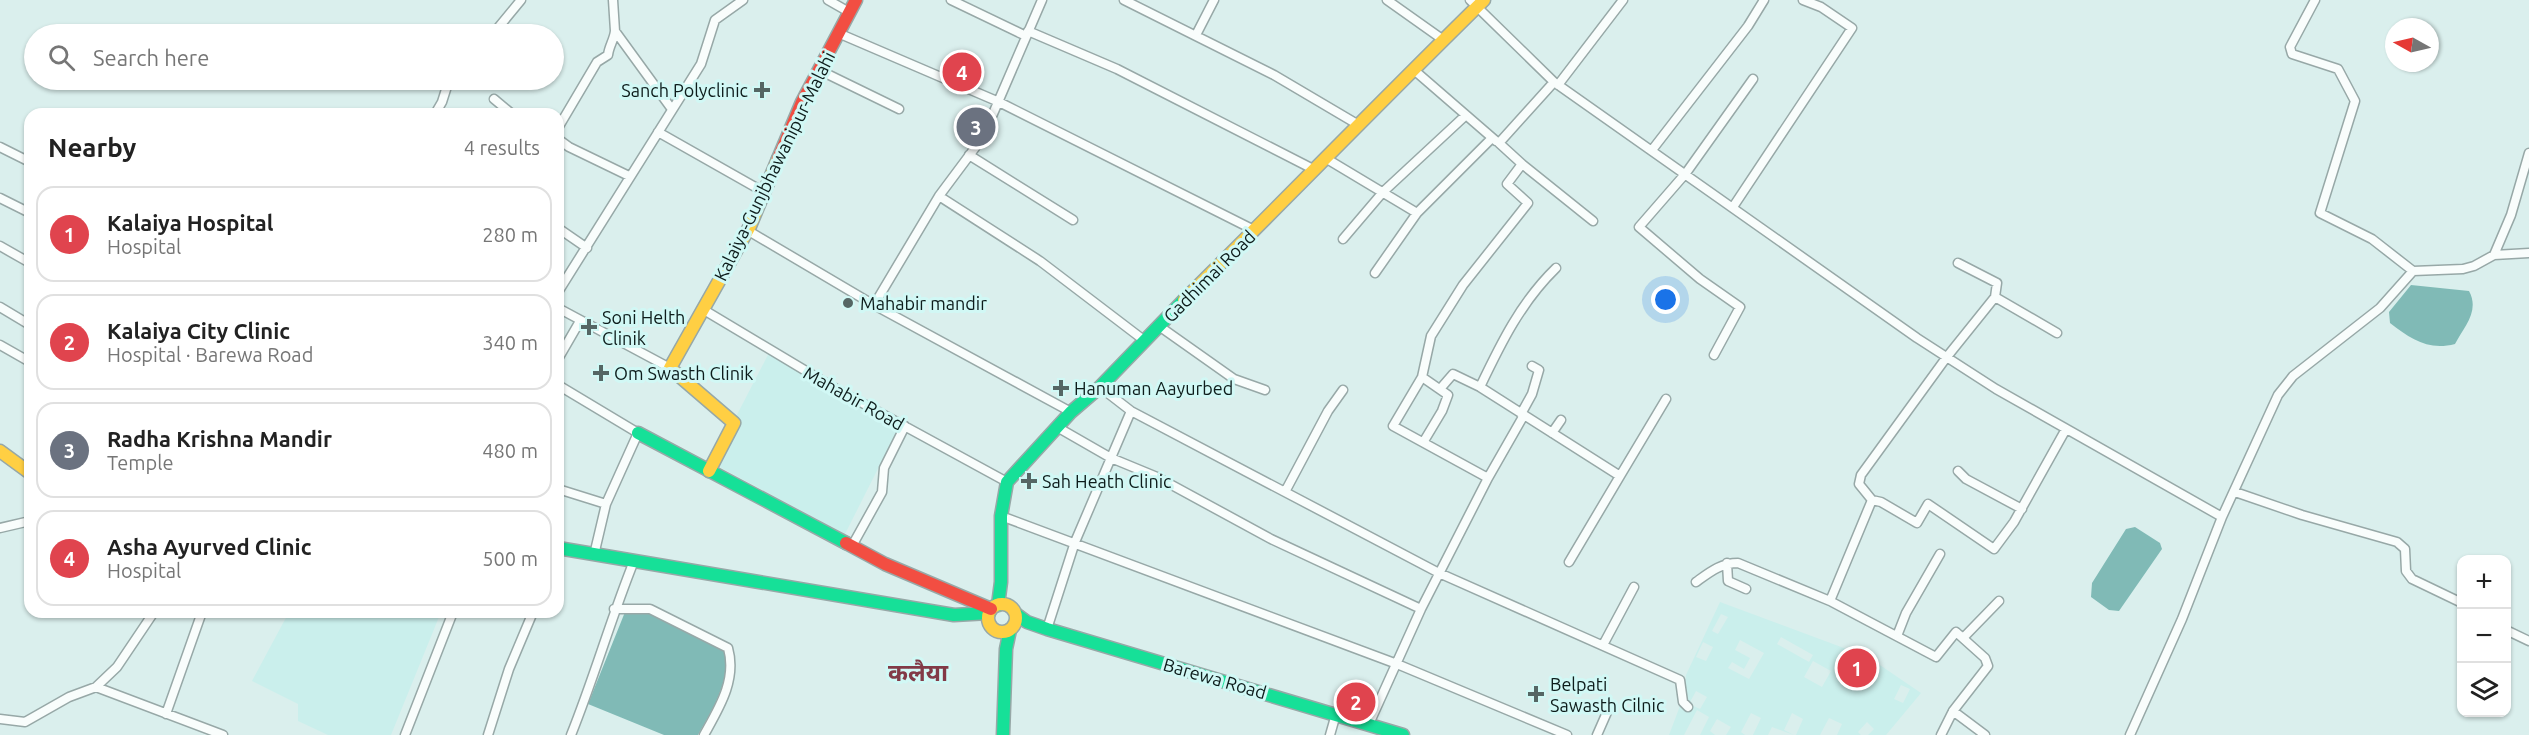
<!DOCTYPE html>
<html lang="en">
<head>
<meta charset="utf-8">
<style>
	:root { --surface:#fff; --page:#f2f2f2; --text:#222; --muted:#767676; --line:#e0e0e0; --accent:#2563eb }
	body { margin:0; font-family:Ubuntu,"Noto Sans Devanagari",sans-serif; background:var(--page); color:var(--text) }
	.controls { position:absolute; right:18px; bottom:18px; display:grid; overflow:hidden; border-radius:12px; box-shadow:0 2px 4px #0004 }
	.controls button { width:54px; height:54px; display:grid; place-items:center; padding:0; border:0; border-bottom:2px solid var(--line); background:var(--surface); color:var(--text); font:30px sans-serif }
	.compass { position:absolute; left:2385px; top:18px; width:54px; height:54px; border-radius:50%; background:var(--surface); box-shadow:0 2px 4px #0004; rotate:278deg }
	.you { position:absolute; left:1666px; top:300px; width:21px; height:21px; margin:-15px; border:4px solid #fff; border-radius:50%; background:#1a73e8; box-shadow:0 0 0 9px #1a73e833 }
	.badge { display:grid; place-items:center; width:39px; height:39px; border-radius:50%; background:var(--accent); color:#fff; font-size:20px; font-weight:700 }
	.pin { position:absolute; translate:-50% -50%; border:3px solid #fff; box-shadow:0 2px 6px #0006 }
	.list { margin:0; padding:0; list-style:none }
	h2 { display:flex; justify-content:space-between; align-items:center; height:78px; margin:0; padding:0 24px; font-size:26px }
	h2 small { font-size:20px; font-weight:400; color:var(--muted) }
	.list li { display:grid; grid-template-columns:39px 1fr auto; gap:18px; align-items:center; box-sizing:border-box; height:96px; margin:0 12px 12px; padding:0 12px; border:2px solid var(--line); border-radius:18px }
	.list b { display:block; font-size:22px; white-space:nowrap }
	.list p { margin:0; font-size:20px; white-space:nowrap; color:var(--muted) }
	.list em { font-size:20px; font-style:normal; color:var(--muted) }
	.icon { flex:none; width:33px; height:33px; fill:none; stroke:currentColor; stroke-width:2; stroke-linecap:round; stroke-linejoin:round }
	.map { position:relative; flex:none; width:2529px; height:735px; overflow:hidden }
	.search { position:absolute; background:var(--surface); box-shadow:0 2px 4px #0004; left:24px; top:24px; width:540px; height:66px; display:flex; align-items:center; gap:15px; box-sizing:border-box; padding:0 21px; border-radius:33px; color:var(--muted); font-size:22px }
	.panel { position:absolute; background:var(--surface); box-shadow:0 2px 4px #0004; left:24px; top:108px; width:540px; height:510px; border-radius:18px }
	.map>svg:first-child { display:block }
</style>
</head>
<body>
<div class="map">
<svg width="2529" height="735" viewBox="0 0 2529 735">
	<rect width="100%" height="100%" fill="#daefed"/>
	<!-- built -->
	<path fill="#caefec" fill-rule="evenodd" d="M770,351L898,429L845,534L712,463Z
		M1720,602L1868,657L1921,693L1886,735H1868L1874,729L1867,722L1858,732L1861,735H1837L1842,724L1829,718L1820,735H1796L1803,719L1792,713L1784,730L1794,735L1772,727L1768,735H1753L1761,718L1751,713L1741,732L1745,735H1726L1731,727L1717,719L1710,731L1715,735H1700L1709,717L1697,710L1684,735H1669L1683,698L1686,675ZM1721,614L1728,617L1718,634L1712,631ZM1781,637L1813,655L1809,662L1777,644ZM1740,640L1764,653L1749,679L1728,668L1732,662L1744,669L1750,658L1735,650ZM1703,642L1713,647L1706,661L1696,657ZM1813,661L1831,671L1822,687L1804,677ZM1849,672L1865,680L1860,690L1844,682ZM1901,685L1910,689L1903,703L1894,699ZM1696,691L1707,697L1700,709L1689,704Z
		M289,612H441L391,735H328L298,721V704L252,681Z"/>
	<!-- water -->
	<path fill="#80bab6" d="M2411,285L2469,291C2480,311 2464,327 2455,344C2428,351 2411,339 2390,323L2389,312Z
		M2135,527L2160,543L2162,549L2119,611L2109,610L2091,597L2092,583L2126,529Z
		M625,612L651,614L726,651C730,681 713,709 698,735H664L588,704Z"/>
	<g fill="none" stroke-linecap="round" stroke-linejoin="round">
		<!-- street casing -->
		<g stroke="#97a8a7" stroke-width="11">
			<path id="street" d="M613,0L615,31L671,108
				M828,0L849,12
				M951,0L1026,36
				M1124,0L1274,75L1357,124
				M1387,0L1442,39
				M1470,0L1554,82L1917,338L1996,389L2222,517L2182,619L2130,735
				M2315,0L2290,47L2292,54L2338,69L2355,101L2320,213L2372,239L2413,271
				M1028,31L1117,69L1315,170
				M838,33L999,102L1254,230
				M493,34L521,0
				M1196,35L1214,0
				M819,70L899,109
				M1414,70L1496,141
				M1558,85L1623,0
				M494,99L512,114
				M435,114L442,102L449,80
				M558,128L597,62L608,55C609,46 614,40 615,31
				M658,132L764,192
				M558,139L569,147L629,176
				M0,147L30,162
				M1652,150L1748,26L1764,0
				M969,155L1073,220
				M1327,159L1417,213L1492,138
				M1522,164L1593,221
				M939,196L1040,261L1145,341
				M0,198L30,213
				M1733,207L1852,28L1821,7L1803,0
				M558,228L587,248
				M747,230L874,305L1071,412
				M1343,239L1383,192L1466,115
				M0,246L30,263
				M2494,255L2529,253
				M1375,273L1417,213
				M558,292L701,64L715,20L743,0
				M1995,297L2057,333
				M874,305L939,196L983,137L1042,0
				M0,307L30,325
				M558,308L670,368
				M704,310L831,386L1007,482
				M1159,326L1234,379L1265,390
				M0,345L30,362
				M1714,355L1740,307L1700,279L1639,227L1686,173L1753,79
				M558,359L580,321
				M558,385L638,433L606,504
				M1100,387L1131,411L1439,573L1680,680L1683,702L1688,707
				M1480,387L1620,476L1666,399
				M1440,389L1453,374L1480,387C1501,343 1521,302 1556,268
				M1521,414L1532,394L1539,370L1532,366
				M1057,427L1111,458L1157,477L1271,539L1421,609
				M1552,433L1561,420
				M1424,441L1442,411L1448,395L1422,377L1431,336L1463,285L1528,203L1507,184L1522,164L1499,143L1554,82
				M1958,471L1966,479L2022,509
				M1488,478L1524,415
				M558,489L606,504L594,555
				M1286,490L1328,411L1343,390
				M2235,492L2302,515L2397,542L2405,549L2406,571L2412,579L2462,603
				M1872,500L1881,502L1917,523L1928,504L1994,549L2014,522L2066,429
				M1001,516L1397,664L1567,735
				M2222,517L2278,395L2293,376L2380,308L2413,271L2463,269L2474,266L2494,255L2511,215L2529,153
				M0,528L30,521
				M852,546L882,492L884,468L905,426
				M1569,562L1620,476
				M1727,563L1728,581L1746,589
				M1696,582C1710,572 1721,563 1738,563L1830,601L1872,500L1859,484L1861,475L1946,358L1995,297L1997,283L1958,263
				M1830,601L1936,657L1956,632L1985,658L1988,666L1953,711L1941,735
				M614,609H650L728,648C737,680 719,708 704,735
				M1047,629L1075,542L1131,411
				M2506,630L2529,641
				M1897,636L1906,613L1940,554
				M1963,638L1999,601
				M1603,645L1634,587
				M96,687L223,735
				M1953,711L1985,735
				M166,714L202,612
				M0,719L25,722L69,697L96,687L117,667L154,612
				M1369,724L1421,609L1488,478L1393,426L1422,377
				M405,735L453,612
				M488,735L509,669L533,612
				M571,735C594,678 611,618 634,561
				M1330,735L1336,714
				M1597,735L1608,710"/>
		</g>
		<!-- fast casing -->
		<g stroke="#97a8a7" stroke-width="15">
			<path id="fast" d="M638,433L846,543
				M558,548L954,615L989,613
				M998,605L1001,582V516L1007,482L1071,412L1100,387L1184,300
				M1016,614L1027,622L1047,629L1403,735
				M1003,735L1006,649L1010,630"/>
		</g>
		<!-- slow casing -->
		<g stroke="#97a8a7" stroke-width="15">
			<path id="slow" d="M1184,300C1285,200 1383,99 1484,0
				M0,451L30,473
				M709,471L734,423L670,368L750,226L778,159
				M988 618a14 14 0 1 1 28 0a14 14 0 1 1-28 0Z"/>
		</g>
		<!-- jam casing -->
		<g stroke="#97a8a7" stroke-width="15">
			<path id="jam" d="M778,159L802,102L856,0
				M846,543L885,564L991,609"/>
		</g>
		<!-- street -->
		<use href="#street" stroke="#f9fdfc" stroke-width="8"/>
		<!-- fast -->
		<use href="#fast" stroke="#16e098" stroke-width="12"/>
		<!-- slow -->
		<use href="#slow" stroke="#ffcf43" stroke-width="12"/>
		<!-- jam -->
		<use href="#jam" stroke="#f24e42" stroke-width="12"/>
	</g>
	<!-- markers -->
	<g fill="#556664" stroke="#d1f8f5" stroke-width="2">
		<path d="M759 81h6v6h6v6h-6v6h-6v-6h-6v-6h6z"/>
		<circle cx="848" cy="303" r="6"/>
		<path d="M586 318h6v6h6v6h-6v6h-6v-6h-6v-6h6z"/>
		<path d="M598 364h6v6h6v6h-6v6h-6v-6h-6v-6h6z"/>
		<path d="M1058 379h6v6h6v6h-6v6h-6v-6h-6v-6h6z"/>
		<path d="M1026 472h6v6h6v6h-6v6h-6v-6h-6v-6h6z"/>
		<path d="M1533 685h6v6h6v6h-6v6h-6v-6h-6v-6h6z"/>
	</g>
	<g text-anchor="middle" dominant-baseline="central" stroke-width="6" stroke-linejoin="round" paint-order="stroke">
		<!-- poi labels -->
		<g font-size="18" fill="#0d1c1b" stroke="#d1f8f5" text-anchor="start">
			<text x="748" y="90" text-anchor="end">Sanch Polyclinic</text>
			<text x="860" y="303">Mahabir mandir</text>
			<text x="602" y="317">Soni Helth<tspan x="602" dy="21">Clinik</tspan></text>
			<text x="614" y="373">Om Swasth Clinik</text>
			<text x="1074" y="388">Hanuman Aayurbed</text>
			<text x="1042" y="481">Sah Heath Clinic</text>
			<text x="1550" y="684">Belpati<tspan x="1550" dy="21">Sawasth Cilnic</tspan></text>
		</g>
		<!-- street labels -->
		<g font-size="18" fill="#0d1c1b" stroke="#d1f8f5">
			<text transform="translate(774 166) rotate(-64)">Kalaiya-Gunjbhawanipur-Malahi</text>
			<text transform="translate(1209 276) rotate(-45)">Gadhimai Road</text>
			<text transform="translate(854 398) rotate(29)">Mahabir Road</text>
			<text transform="translate(1215 678) rotate(16)">Barewa Road</text>
		</g>
		<!-- district labels -->
		<g font-size="24" font-weight="bold" fill="#823a47" stroke="#d1f8f5">
			<text x="918" y="672">कलैया</text>
		</g>
	</g>
</svg>
<div class="controls">
<button>+</button>
<button>−</button>
<button><svg class="icon" aria-label="layers" viewBox="0 0 24 24"><path d="M12 4l9 5-9 5-9-5zM3 14l9 5 9-5"/></svg></button>
</div>
<svg class="compass" viewBox="-18 -18 36 36"><path d="M0-13l5 13h-10z" fill="#e53935"/><path d="M0 13l5-13h-10z" fill="#767676"/></svg>
<div class="you"></div>
<div class="pin badge" style="left:1857px;top:668px;background:#e0444e">1</div>
<div class="pin badge" style="left:1356px;top:702px;background:#e0444e">2</div>
<div class="pin badge" style="left:976px;top:127px;background:#6b7280">3</div>
<div class="pin badge" style="left:962px;top:72px;background:#e0444e">4</div>
<div class="search"><svg class="icon" aria-label="search" viewBox="0 0 24 24"><circle cx="10" cy="10" r="6"/><path d="M15 15l6 6"/></svg>Search here</div>
<section class="panel">
<h2>Nearby<small>4 results</small></h2>
<ul class="list">
<li><span class="badge" style="background:#e0444e">1</span><div><b>Kalaiya Hospital</b><p>Hospital</p></div><em>280 m</em></li>
<li><span class="badge" style="background:#e0444e">2</span><div><b>Kalaiya City Clinic</b><p>Hospital · Barewa Road</p></div><em>340 m</em></li>
<li><span class="badge" style="background:#6b7280">3</span><div><b>Radha Krishna Mandir</b><p>Temple</p></div><em>480 m</em></li>
<li><span class="badge" style="background:#e0444e">4</span><div><b>Asha Ayurved Clinic</b><p>Hospital</p></div><em>500 m</em></li>
</ul>
</section>
</div>
</body>
</html>
